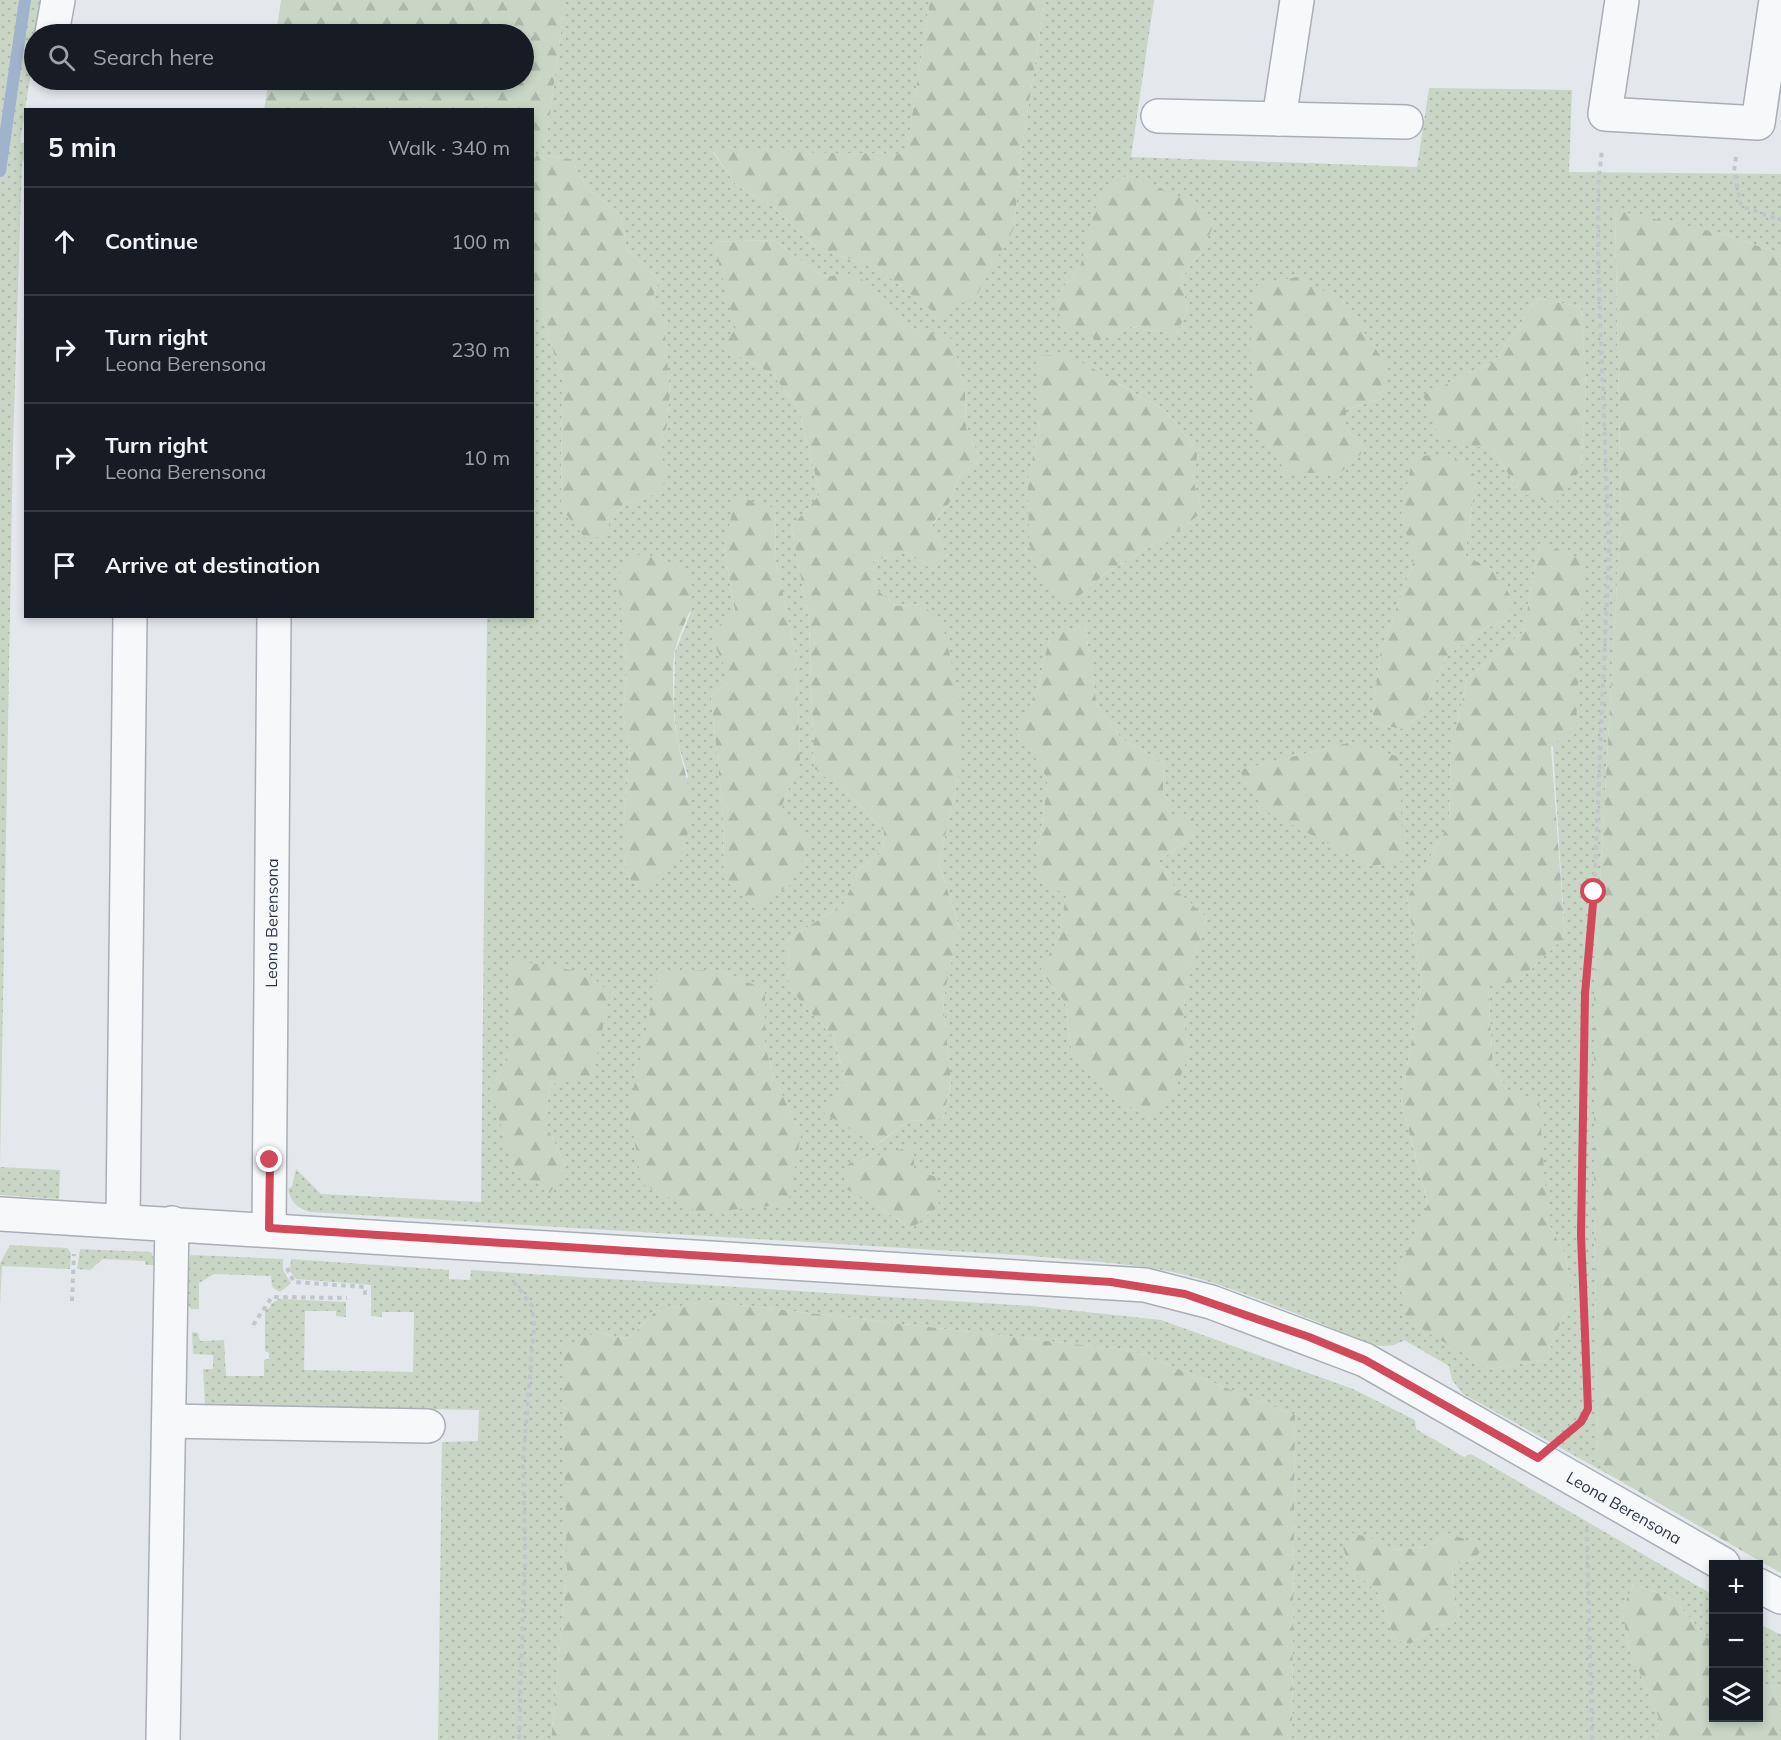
<!DOCTYPE html>
<html lang="en">
<head>
<meta charset="utf-8">
<style>
	:root { --surface:#171b24; --page:#242831; --text:#f1f3f6; --muted:#9ea1a6; --line:#363941 }
	body { margin:0; font-family:Mulish,sans-serif; background:var(--page); color:var(--text) }
	.controls { position:absolute; right:18px; bottom:18px; display:grid; overflow:hidden; border-radius:0px; box-shadow:0 3px 9px #0003 }
	.controls button { width:54px; height:54px; display:grid; place-items:center; padding:0; border:0; border-bottom:2px solid var(--line); background:var(--surface); color:var(--text); font:30px sans-serif }
	.stop { position:absolute; width:18px; height:18px; margin:-14px; border:4px solid #d1495b; border-radius:50%; background:#fff }
	.stop.end { background:#d1495b; border-color:#fff; box-shadow:0 2px 6px #0008 }
	.list { margin:0; padding:0; list-style:none }
	h2 { display:flex; justify-content:space-between; align-items:center; height:78px; margin:0; padding:0 24px; font-size:26px }
	h2 small { font-size:20px; font-weight:400; color:var(--muted) }
	.list li { display:grid; grid-template-columns:39px 1fr auto; gap:18px; align-items:center; box-sizing:border-box; height:108px; padding:0 24px; border-top:2px solid var(--line) }
	.list b { display:block; font-size:22px; white-space:nowrap }
	.list p { margin:0; font-size:20px; white-space:nowrap; color:var(--muted) }
	.list em { font-size:20px; font-style:normal; color:var(--muted) }
	.icon { flex:none; width:33px; height:33px; fill:none; stroke:currentColor; stroke-width:2; stroke-linecap:round; stroke-linejoin:round }
	.map { position:relative; flex:none; width:1781px; height:1740px; overflow:hidden }
	.search { position:absolute; background:var(--surface); box-shadow:0 3px 9px #0003; left:24px; top:24px; width:510px; height:66px; display:flex; align-items:center; gap:15px; box-sizing:border-box; padding:0 21px; border-radius:33px; color:var(--muted); font-size:22px }
	.panel { position:absolute; background:var(--surface); box-shadow:0 3px 9px #0003; left:24px; top:108px; width:510px; height:510px; border-radius:0px }
	.map>svg:first-child { display:block }
</style>
</head>
<body>
<div class="map">
<svg width="1781" height="1740" viewBox="0 0 1781 1740">
	<defs>
		<pattern id="grass-dots" width="8" height="8" patternUnits="userSpaceOnUse" patternTransform="scale(1.5)"><rect width="8" height="8" fill="#c9d6c5"/><path d="M2 2h.1M6 6h.1" fill="none" stroke="#adb8ab" stroke-width="1.8" stroke-linecap="round"/></pattern>
		<pattern id="forest-firs" width="22" height="20" patternUnits="userSpaceOnUse" patternTransform="scale(1.5)"><rect width="22" height="20" fill="#c9d6c5"/><path d="M5 1l3.5 6h-7zM16 11l3.5 6h-7z" fill="#adb8ab"/></pattern>
	</defs>
	<rect width="100%" height="100%" fill="#e4e7ec"/>
	<!-- grass -->
	<path fill="url(#grass-dots)" fill-rule="evenodd" d="M0,0H42L20,143H25L26,158L22,162L13,446L0,1167L60,1170L59,1199L0,1195Z
		M565,0H930L906,154L713,152L737,186L772,206L819,249L876,267L940,316L1014,228L1021,154L1045,0H1154L1131,157L1417,167L1429,88L1572,90L1569,172L1781,174V254L1727,235L1615,211L1621,512L1594,988V1213L1598,1459L1615,1478L1463,1394L1452,1380L1449,1366L1404,1340C1377,1359 1337,1328 1310,1319C1273,1305 1235,1289 1197,1278C1140,1262 1079,1261 1020,1255L311,1212C298,1209 291,1203 288,1189L292,1186L296,1169L321,1194L481,1202L487,617L532,616L533,286L562,379L561,508L586,538L612,535L606,518L628,504L660,492V450L667,425L670,394L664,319L652,300L659,280L627,249L621,215L587,188L571,159L537,155L533,162V145L546,143ZM774,240L823,277L856,274L904,325L952,340L965,390L966,428L981,459L960,475L950,502L932,525L947,556L933,570L905,552L873,561L875,588L896,606L922,604L958,779L939,863L959,926L943,1001L951,1083L943,1119L908,1121L877,1145L845,1079L833,1037L789,988L788,939L843,905L859,869L883,852L884,831L856,801L814,768L809,619L791,527L820,494L798,406L771,373L720,346L737,329L714,242ZM1203,249L1182,277L1187,312L1176,334L1130,327L1098,341L1056,296L1080,267ZM1538,298L1581,307L1586,387L1581,469L1521,493L1493,451L1424,395L1494,362ZM1343,300L1383,398L1346,410V429L1366,449L1340,473H1287ZM1118,383L1167,412L1198,451L1193,479L1202,512L1183,528L1108,571L1070,602L1028,481L1040,420ZM1476,476L1465,555L1495,571L1506,621L1481,630L1446,657L1422,714L1400,729L1372,722L1380,654L1414,560ZM775,508L776,561L796,656L800,761L781,808L724,879L723,813L711,697L730,679L735,612L724,547ZM1540,543L1565,937L1518,981L1488,985L1493,1068L1509,1091L1543,1177L1548,1223L1565,1254L1574,1299L1554,1336L1547,1360L1490,1369L1451,1345L1398,1272L1428,1205L1401,1101L1422,984L1407,898L1449,824L1451,751L1467,679L1523,632ZM621,605L691,612L675,652L674,710L677,740L688,776L646,887L631,881L624,859V815L630,757L623,714L627,672ZM1085,626L1097,706L1122,739L1164,763L1163,789L1172,816L1194,818V835L1159,861L1177,891L1207,918C1193,961 1174,1007 1190,1052L1072,1054L1065,1002L1041,972L1058,939L1066,896L1039,846L1048,780L1019,728L1038,688L1050,635ZM1352,742L1371,866L1329,843L1240,770ZM713,969L765,989V1044L773,1075L801,1135ZM509,1053L551,1084L544,1120L566,1167L491,1090ZM914,1147L911,1229L878,1206L849,1163Z
		M10,1245L67,1248L71,1253L70,1269L2,1266L0,1305V1263Z
		M80,1249L151,1252L156,1265H145V1261L103,1259L90,1270L77,1269Z
		M191,1255L283,1259V1270L291,1283L280,1292L272,1287L271,1276L214,1274L199,1283V1309H191C181,1299 186,1267 191,1255Z
		M291,1259L449,1270V1279L470,1280L471,1270L1031,1306L1161,1320L1353,1389L1415,1420L1416,1429L1464,1457L1471,1454L1713,1595V1644L1672,1598L1634,1584L1622,1609L1628,1645L1661,1723L1656,1740H1292L1295,1415L1133,1351L707,1301L656,1311L628,1339L597,1332L567,1571L551,1740H438L442,1442L478,1441L479,1410L205,1405L203,1369H213V1355L193,1354L192,1332L198,1333L200,1341L224,1340L226,1376H264V1360L269,1359V1353L265,1351V1309L270,1308L271,1304L279,1299L346,1302V1317L336,1316V1311H305L304,1370L413,1372L414,1312H382V1317L371,1316V1285L296,1279L290,1271ZM1448,1533L1475,1559L1453,1565L1452,1590L1460,1621L1436,1626L1410,1644L1394,1639L1381,1596L1370,1538L1391,1550L1429,1547Z
		M1758,1623L1781,1635V1687L1759,1685Z"/>
	<!-- forest -->
	<path fill="url(#forest-firs)" d="M281,0H565L546,144L533,145L532,110L264,109L269,80H524V34H276Z
		M930,0H1045L1021,154L1014,228L978,293L940,317L876,267L819,249L772,206L737,186L713,151L906,154Z
		M537,155L571,159L587,188L621,215L627,249L659,280L652,300L664,318L670,394L667,425L660,450L669,470L660,492L628,504L606,518L613,535L586,539L561,508L562,379L533,286L532,162Z
		M1128,175L1186,199L1214,224L1203,249L1182,277L1187,312L1176,334L1130,327L1098,341L1061,323L1056,296L1080,267L1100,191Z
		M1615,210L1727,235L1781,254V1573L1615,1478L1598,1459L1594,1213V988L1621,512Z
		M774,240L823,277L856,273L904,325L952,339L965,390L966,428L981,459L960,475L950,502L932,524L947,556L933,570L905,552L873,561L875,588L896,606L922,604L942,623L960,698L958,779L939,863L959,927L943,1001L951,1082L943,1119L908,1121L876,1145L824,1113L845,1078L833,1037L789,988L788,939L843,905L859,869L883,852L884,831L856,801L814,768L809,619L791,527L820,494L798,406L771,373L719,346L736,329L713,242Z
		M1297,277L1343,301L1388,367L1383,398L1346,410V429L1366,449L1340,473H1287L1256,429L1250,348L1257,285Z
		M1538,298L1581,307L1586,387L1581,469L1555,504L1521,493L1493,451L1439,436L1423,395L1494,362Z
		M1068,354L1167,412L1198,451L1193,479L1202,512L1183,528L1108,571L1071,603L1043,582L1029,544L1028,481L1040,420L1035,356Z
		M1451,455L1476,476L1465,555L1495,571L1513,600L1506,621L1481,630L1446,657L1422,714L1400,729L1372,722L1380,654L1414,560L1401,515L1413,456Z
		M736,496L775,508L776,561L796,656L800,761L781,808L811,842L790,885L754,907L724,879L723,813L711,697L730,679L710,634L735,611L724,547Z
		M1540,543L1584,560L1576,726L1551,747L1565,937L1518,981L1488,986L1493,1068L1509,1091L1539,1100L1548,1223L1565,1254L1574,1299L1554,1336L1547,1360L1490,1369L1406,1320L1398,1272L1428,1204L1401,1101L1422,984L1407,898L1449,824L1451,751L1467,679L1523,632Z
		M640,554L660,557L686,572C700,611 684,615 675,650C672,662 673,695 674,709C674,759 702,791 685,844C678,864 663,876 646,888L631,881L624,859V815L630,757L623,714L627,672L618,578L624,565Z
		M1085,626L1097,706L1122,739L1164,763L1163,789L1172,815L1194,818V835L1159,861L1177,891L1207,918C1193,961 1174,1007 1190,1052L1173,1095L1148,1118L1106,1092L1072,1054L1065,1002L1040,971L1058,939L1066,896L1038,877L1039,846L1048,780L1018,728L1038,688L1050,635Z
		M1352,742L1399,757L1403,861L1371,866L1264,810L1239,770Z
		M508,959L588,973L610,993L592,1079L551,1084L544,1120L566,1167L550,1193L512,1165L491,1090L509,1053Z
		M713,969L765,989V1044L773,1075L801,1135L788,1204L700,1213L642,1184L629,1110L658,974Z
		M914,1146V1169L936,1177L939,1206L911,1229L878,1206L842,1187L849,1163Z
		M707,1301L1133,1351L1295,1415L1292,1740H551L567,1571L562,1348L597,1332L628,1339L656,1311Z
		M1352,1533L1370,1538L1392,1550L1429,1547L1448,1533L1483,1546L1475,1559L1453,1565L1452,1590L1460,1621L1436,1626L1410,1644L1394,1639L1381,1596L1349,1567L1343,1547Z
		M1634,1584L1672,1598L1713,1644L1714,1718H1758L1759,1685L1781,1687V1740H1656L1661,1723L1628,1645L1622,1609Z"/>
	<g fill="none" stroke-linecap="round" stroke-linejoin="round">
		<!-- stream -->
		<path stroke="#9fb4cc" stroke-width="12" d="M0,171L25,0"/>
		<!-- minor casing -->
		<g stroke="#a9aeb7" stroke-width="36">
			<g id="minor">
				<path d="M1622,0L1605,114L1758,123L1776,0"/>
				<path d="M52,33L58,0"/>
				<path d="M1158,116L1406,122"/>
				<path d="M1279,119L1297,0"/>
				<path id="s1" d="M0,1214L1145,1285L1211,1302L1365,1360L1723,1564"/>
				<path d="M123,1220L130,616"/>
				<path id="s2" d="M269,1229L274,616"/>
				<path d="M169,1421L428,1426"/>
				<path d="M1758,1585L1781,1597"/>
				<path d="M163,1740L172,1223"/>
			</g>
		</g>
		<!-- path -->
		<path stroke="#c2c5cb" stroke-width="4" stroke-dasharray="4.5 4.5" stroke-linecap="butt" d="M1736,157L1734,171L1741,206L1781,220
			M287,1268L294,1282L365,1287V1299
			M514,1282L532,1306L534,1327L523,1461L525,1550L519,1740
			M72,1301L74,1254
			M253,1325L272,1297L347,1298
			M1566,1434L1581,1422L1588,1409L1581,1235L1585,994L1594,892L1609,549L1598,262V185L1602,150
			M1587,1528L1592,1740"/>
		<!-- minor -->
		<use href="#minor" stroke="#f7f8fa" stroke-width="33"/>
	</g>
	<g fill="none" stroke-linecap="round" stroke-linejoin="round">
		<!-- route -->
		<path stroke="#d1495b" stroke-width="8" d="M270,1160L269,1228L1111,1282L1185,1294L1309,1337L1365,1360L1538,1458L1581,1422L1588,1409L1581,1235L1585,994L1594,892"/>
	</g>
	<g text-anchor="middle" dominant-baseline="central" stroke-width="4.5" stroke-linejoin="round" paint-order="stroke">
		<!-- street labels -->
		<g font-size="16" fill="#2b3445" stroke="#f4f6f9">
			<text stroke="none"><textPath href="#s2" startOffset="306">Leona Berensona</textPath></text>
			<text stroke="none"><textPath href="#s1" startOffset="1678">Leona Berensona</textPath></text>
		</g>
	</g>
</svg>
<div class="controls">
<button>+</button>
<button>−</button>
<button><svg class="icon" aria-label="layers" viewBox="0 0 24 24"><path d="M12 4l9 5-9 5-9-5zM3 14l9 5 9-5"/></svg></button>
</div>
<div class="stop" style="left:1594px;top:892px"></div>
<div class="stop end" style="left:270px;top:1160px"></div>
<div class="search"><svg class="icon" aria-label="search" viewBox="0 0 24 24"><circle cx="10" cy="10" r="6"/><path d="M15 15l6 6"/></svg>Search here</div>
<section class="panel">
<h2>5 min<small>Walk · 340 m</small></h2>
<ul class="list">
<li><svg class="icon" aria-label="ahead" viewBox="0 0 24 24"><path d="M12 20V5M6 11l6-6 6 6"/></svg><div><b>Continue</b></div><em>100 m</em></li>
<li><svg class="icon" aria-label="right" viewBox="0 0 24 24"><path d="M7 20v-9h11M14 6l5 5-5 5"/></svg><div><b>Turn right</b><p>Leona Berensona</p></div><em>230 m</em></li>
<li><svg class="icon" aria-label="right" viewBox="0 0 24 24"><path d="M7 20v-9h11M14 6l5 5-5 5"/></svg><div><b>Turn right</b><p>Leona Berensona</p></div><em>10 m</em></li>
<li><svg class="icon" aria-label="arrive" viewBox="0 0 24 24"><path d="M6 21V4h12l-3 4 3 4H6"/></svg><div><b>Arrive at destination</b></div></li>
</ul>
</section>
</div>
</body>
</html>
